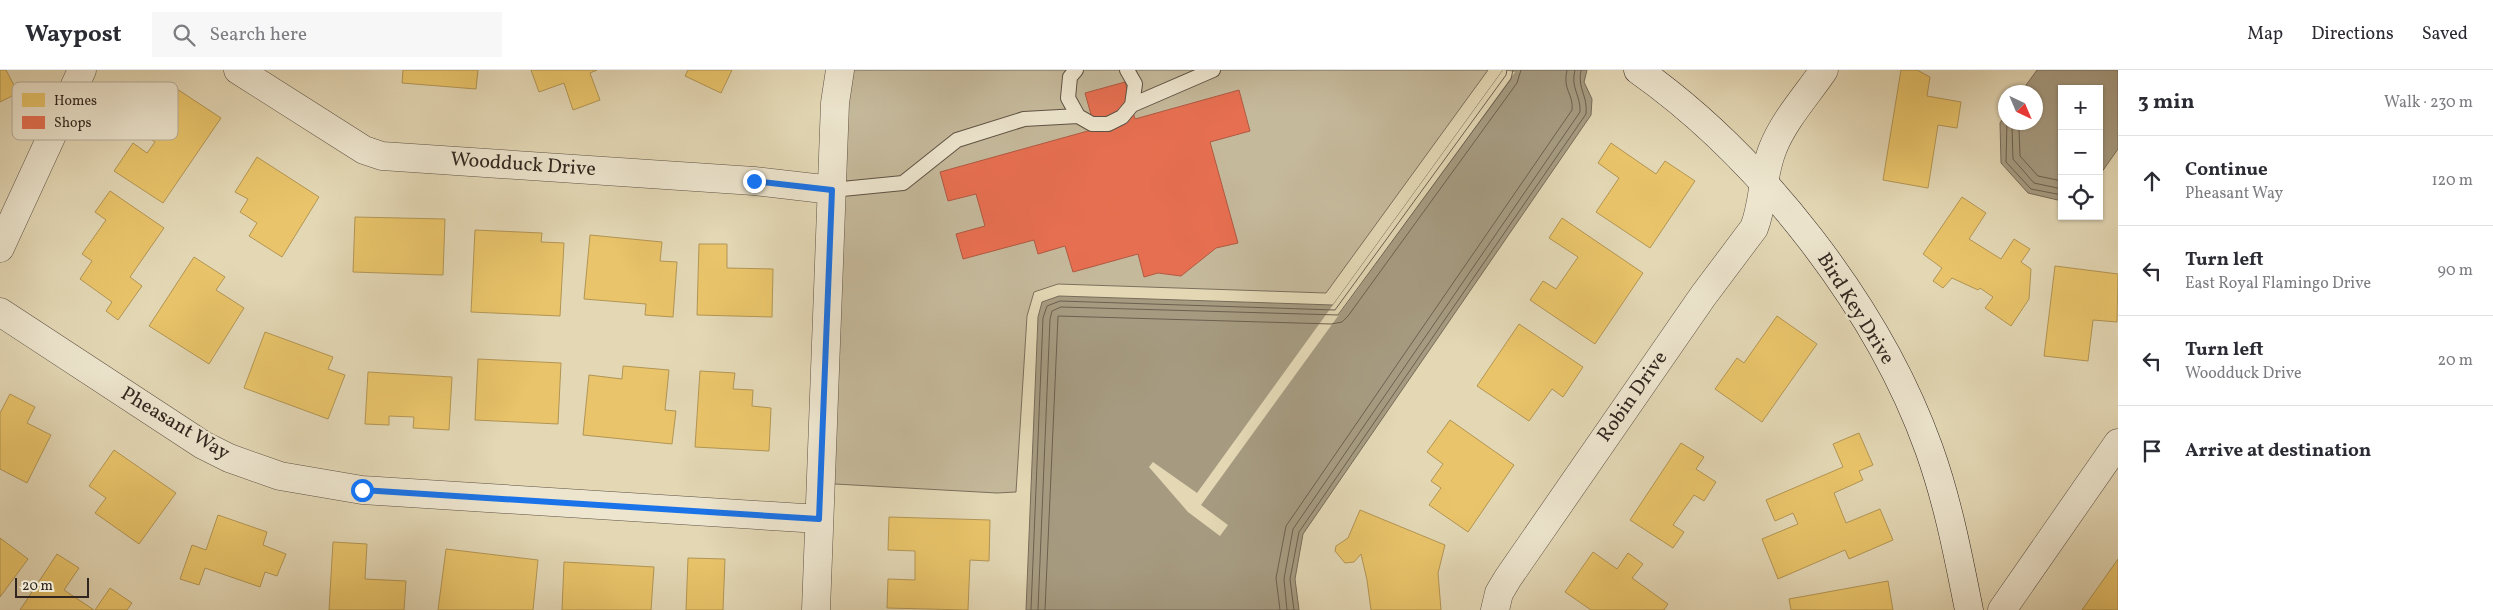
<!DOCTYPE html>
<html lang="en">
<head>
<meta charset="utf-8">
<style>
	:root { --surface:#fff; --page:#f7f7f7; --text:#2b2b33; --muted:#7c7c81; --line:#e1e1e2 }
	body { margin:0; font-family:Vollkorn,serif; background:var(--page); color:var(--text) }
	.controls { position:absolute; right:15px; top:15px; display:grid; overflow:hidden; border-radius:0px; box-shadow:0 1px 4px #0004 }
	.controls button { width:45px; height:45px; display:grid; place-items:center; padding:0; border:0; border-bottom:1px solid var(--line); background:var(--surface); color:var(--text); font:25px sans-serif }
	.compass { position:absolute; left:1998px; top:15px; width:45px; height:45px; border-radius:50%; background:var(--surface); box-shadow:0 1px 4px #0004; rotate:136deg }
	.scale { position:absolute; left:15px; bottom:12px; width:74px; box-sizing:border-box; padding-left:5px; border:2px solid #31261f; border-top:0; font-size:14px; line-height:18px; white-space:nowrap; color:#31261f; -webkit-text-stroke:4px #ede5ce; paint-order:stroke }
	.stop { position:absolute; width:15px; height:15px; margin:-11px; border:4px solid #1a73e8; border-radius:50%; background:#fff }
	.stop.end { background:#1a73e8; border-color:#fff; box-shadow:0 1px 5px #0008 }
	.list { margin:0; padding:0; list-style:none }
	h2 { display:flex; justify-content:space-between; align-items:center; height:65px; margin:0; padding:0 20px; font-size:21px }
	h2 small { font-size:16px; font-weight:400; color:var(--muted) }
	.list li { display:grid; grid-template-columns:32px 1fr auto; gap:15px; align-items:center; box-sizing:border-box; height:90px; padding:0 20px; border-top:1px solid var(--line) }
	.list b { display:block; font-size:19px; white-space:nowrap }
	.list p { margin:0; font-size:16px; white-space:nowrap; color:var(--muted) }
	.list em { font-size:16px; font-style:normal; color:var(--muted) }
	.icon { flex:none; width:28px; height:28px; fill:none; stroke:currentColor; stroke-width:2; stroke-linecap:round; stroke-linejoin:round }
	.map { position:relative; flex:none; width:2118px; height:540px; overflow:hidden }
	header { display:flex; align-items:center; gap:30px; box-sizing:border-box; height:70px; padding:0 25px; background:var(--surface); border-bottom:1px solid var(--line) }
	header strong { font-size:24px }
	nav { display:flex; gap:28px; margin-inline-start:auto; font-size:18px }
	.search { width:350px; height:45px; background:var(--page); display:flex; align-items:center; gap:12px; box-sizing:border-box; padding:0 18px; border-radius:0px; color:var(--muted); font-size:19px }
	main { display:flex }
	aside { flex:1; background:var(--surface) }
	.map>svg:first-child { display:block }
</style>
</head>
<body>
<header>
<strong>Waypost</strong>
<div class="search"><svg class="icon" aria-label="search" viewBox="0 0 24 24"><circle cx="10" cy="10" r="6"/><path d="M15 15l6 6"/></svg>Search here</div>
<nav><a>Map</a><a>Directions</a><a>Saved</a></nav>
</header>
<main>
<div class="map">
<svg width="2118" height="540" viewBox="0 0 2118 540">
	<rect width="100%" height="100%" fill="#e3d7b4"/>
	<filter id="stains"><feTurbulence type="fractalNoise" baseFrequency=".004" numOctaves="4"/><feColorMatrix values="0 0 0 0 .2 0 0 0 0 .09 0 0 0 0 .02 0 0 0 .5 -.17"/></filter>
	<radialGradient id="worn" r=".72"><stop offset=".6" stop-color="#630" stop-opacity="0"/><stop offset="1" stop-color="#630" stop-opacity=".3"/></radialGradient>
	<!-- green -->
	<path fill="#c5b99b" stroke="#7b705d" d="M848,0H1488L1326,223L1058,214L1034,222L1027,246L1016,422L997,423L817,413Z"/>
	<!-- water -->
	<path fill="#a69b81" stroke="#776c5a" d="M1503,0H1587L1584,12L1592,29L1591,45L1303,464L1295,509L1299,540H1026L1038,247L1042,232L1059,226L1333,235Z
		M2037,0H2118V79L2099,106V19H2062V131L2028,123L2001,93L2000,53L2005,45L2006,52H2036V22H2021Z"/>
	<!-- pier -->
	<path fill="#e3d7b4" d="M1503,0L1515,2L1201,435L1228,455L1220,466L1188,442L1149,397L1153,392L1197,423Z"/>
	<!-- homes -->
	<path fill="#e9c46a" stroke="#b29554" d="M0,0H6L18,23L0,32Z
		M403,0H478L476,19L402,13Z
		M531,0H597L590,3L600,30L573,40L564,13L539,22Z
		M688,0H732L721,23L685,6Z
		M1901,0H1917L1930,7L1927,26L1961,32L1957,58L1938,55L1928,118L1883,110Z
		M177,19L221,48L163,133L114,101L133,73L147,83L155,72L146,66Z
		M1611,73L1656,104L1665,91L1695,111L1650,178L1596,142L1619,108L1598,93Z
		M257,87L319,127L282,187L249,166L257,153L240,142L248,129L235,122Z
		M110,121L164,158L130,207L142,216L118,250L106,241L112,232L80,209L92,191L82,184L106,150L95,142Z
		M1962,127L1986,143L1969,169L2001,189L2014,169L2030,179L2021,192L2031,199L2029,229L2011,256L1985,238L1993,227L1980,218L1978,220L1952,208L1943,218L1933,211L1942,198L1923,184Z
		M355,147L445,149L443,205L353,202Z
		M1562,148L1643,203L1595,274L1530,230L1543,211L1556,219L1578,187L1549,168Z
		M475,160L542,163L541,172L564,173L560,246L471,242Z
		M590,165L662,172L660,191L677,192L673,247L645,245L646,234L584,229Z
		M699,174H727V198L773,199L772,247L697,245Z
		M194,187L225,207L216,220L244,238L209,294L149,256Z
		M2055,196L2118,204L2117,252L2093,250L2088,291L2044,286Z
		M1777,246L1817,274L1762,352L1715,319L1737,288L1744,293Z
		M1519,254L1583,297L1563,327L1552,319L1529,351L1477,316Z
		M265,262L333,287L328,299L345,305L328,349L244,318Z
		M478,289L561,293L558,354L475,350Z
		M623,296L669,300L665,340L676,341L672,374L583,365L589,305L622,309Z
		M700,301L735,303L733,319L753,320L752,336L771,338L769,381L695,377Z
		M368,302L452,307L449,360L413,358L414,347L389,346V355L365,354Z
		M10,324L35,337L27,353L51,365L27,413L0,399V343Z
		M1450,350L1514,395L1468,462L1429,435L1441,418L1431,411L1443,394L1427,382Z
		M1859,363L1873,395L1859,401L1863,410L1834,423L1846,453L1880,439L1893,470L1849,489L1845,480L1778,509L1762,469L1798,454L1793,443L1775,451L1766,430L1843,397L1833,374Z
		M1681,373L1704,387L1696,399L1716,412L1704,431L1694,425L1673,455L1684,462L1673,478L1630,450Z
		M114,380L176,423L139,474L95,443L106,428L89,416Z
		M1360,440L1445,475L1438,503L1441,540H1371L1367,510L1361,484L1354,492L1345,493L1335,481L1336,476L1348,468Z
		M218,445L267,462L263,475L286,484L277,506L265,502L260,517L205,498L199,515L180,509L192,475L206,480Z
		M889,447L990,450L989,491L970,490L968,540L887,538L888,509L915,510V481L888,480Z
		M0,468L28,489L0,527Z
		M333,472L367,474L365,509L406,511L404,540H329Z
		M446,479L538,490L533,540H438Z
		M1593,482L1617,499L1628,483L1643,494L1632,508L1668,534L1664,540H1591L1565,522Z
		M57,484L79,498L64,520L94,540H20Z
		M688,488L725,489L723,540H686Z
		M2118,489V540H2082Z
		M564,492L654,497L651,540H562Z
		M1888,511L1893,540H1791L1789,529Z
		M110,518L132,533L127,540H95Z"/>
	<!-- shops -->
	<path fill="#e76f51" stroke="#b05942" d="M1125,12L1135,49L1239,20L1250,61L1210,72L1238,173L1216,178L1181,206L1158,203L1144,207L1138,184L1073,202L1065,176L1038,184L1034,170L963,189L956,164L985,156L976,124L948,131L940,102L1095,59L1085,23Z"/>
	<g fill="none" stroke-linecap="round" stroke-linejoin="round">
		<!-- shore -->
		<path stroke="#6c6050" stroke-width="1" d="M2007,52L2006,92L2031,119L2062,125
			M2014,52L2012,57L2013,89L2034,113L2062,119
			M2023,52L2019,59L2020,86L2038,106L2062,111
			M1031,540L1043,248L1047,236L1060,231L1335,240L1506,5L1507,0
			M1038,540L1050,249L1052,241L1061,237L1338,245L1511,9L1513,0
			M1045,540L1058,246L1331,254L1342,252L1348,246L1517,13L1521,0
			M1280,540L1276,508L1286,456L1572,40C1574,24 1562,20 1567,0
			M1287,540L1284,509L1293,459L1580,42C1581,25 1570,18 1575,0
			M1294,540L1290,509L1299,462L1586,44C1588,25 1577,19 1581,0"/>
		<!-- lane casing -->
		<g stroke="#5e5244" stroke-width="16">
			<path id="lane" d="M1076,0L1070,7L1068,28L1078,46L1092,54H1108L1122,47L1132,35L1213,0
				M1127,0L1135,14L1132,35
				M832,120L903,113L957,70L1024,49L1078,46"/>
		</g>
		<!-- street casing -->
		<g stroke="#5e5244" stroke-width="29">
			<path id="street" d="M238,0L364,80L382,86L754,111L832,120
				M0,178L82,0
				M0,242L203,375L229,388L280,406L362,420L819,449
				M816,540L835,33L840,0
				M1495,540L1499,523L1508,508L1703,226L1754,158C1764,133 1762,104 1773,78C1784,50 1807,25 1824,0
				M2002,540L2118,373"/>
		</g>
		<!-- secondary casing -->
		<g stroke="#31261f" stroke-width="29">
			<path id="secondary" d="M1638,0C1761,87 1878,237 1929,379C1948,432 1958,485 1969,540"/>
		</g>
		<!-- lane -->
		<use href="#lane" stroke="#ede5ce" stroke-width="14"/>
		<!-- street -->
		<use href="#street" stroke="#ede5ce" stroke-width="28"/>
		<!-- secondary -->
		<use href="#secondary" stroke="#ede5ce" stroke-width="28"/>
	</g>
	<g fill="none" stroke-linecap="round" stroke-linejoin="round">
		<!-- route -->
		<path stroke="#1a73e8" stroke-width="6" d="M362,420L819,449L832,120L754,111"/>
	</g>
	<g text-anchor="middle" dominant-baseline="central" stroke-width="5" stroke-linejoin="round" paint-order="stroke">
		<!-- street labels -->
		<g font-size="20" fill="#31261f" stroke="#ede5ce">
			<text transform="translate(523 95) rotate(4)">Woodduck Drive</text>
			<text transform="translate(1855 239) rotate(58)">Bird Key Drive</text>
			<text transform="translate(1633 327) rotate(-55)">Robin Drive</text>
			<text transform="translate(175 354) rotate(31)">Pheasant Way</text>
		</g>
	</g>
	<!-- legend -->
	<rect x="12" y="12" width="166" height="58" rx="8" fill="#ede5ce" stroke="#b5ac9a" stroke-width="1"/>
	<rect x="22" y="23" width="23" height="14" fill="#e9c46a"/>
	<rect x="22" y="46" width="23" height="13" fill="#e76f51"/>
	<g font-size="14" fill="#31261f">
		<text x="54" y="35">Homes</text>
		<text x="54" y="57">Shops</text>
	</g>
	<rect width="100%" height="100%" filter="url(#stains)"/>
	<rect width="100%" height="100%" fill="url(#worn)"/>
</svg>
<div class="controls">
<button>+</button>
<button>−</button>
<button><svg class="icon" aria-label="locate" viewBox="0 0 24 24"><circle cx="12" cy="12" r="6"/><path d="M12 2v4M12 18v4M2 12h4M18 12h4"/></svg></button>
</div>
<svg class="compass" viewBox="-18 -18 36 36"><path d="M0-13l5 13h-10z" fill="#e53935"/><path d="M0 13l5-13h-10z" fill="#7c7c81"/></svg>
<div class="scale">20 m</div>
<div class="stop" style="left:362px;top:420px"></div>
<div class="stop end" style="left:754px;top:111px"></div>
</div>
<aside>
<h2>3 min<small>Walk · 230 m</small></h2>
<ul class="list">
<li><svg class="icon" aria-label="ahead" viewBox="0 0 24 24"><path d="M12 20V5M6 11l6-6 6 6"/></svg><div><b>Continue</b><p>Pheasant Way</p></div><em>120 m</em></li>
<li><svg class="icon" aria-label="left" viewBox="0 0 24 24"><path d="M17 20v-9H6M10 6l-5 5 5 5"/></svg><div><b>Turn left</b><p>East Royal Flamingo Drive</p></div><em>90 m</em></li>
<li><svg class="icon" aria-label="left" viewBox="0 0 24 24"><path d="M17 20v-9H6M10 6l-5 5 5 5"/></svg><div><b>Turn left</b><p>Woodduck Drive</p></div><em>20 m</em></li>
<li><svg class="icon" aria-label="arrive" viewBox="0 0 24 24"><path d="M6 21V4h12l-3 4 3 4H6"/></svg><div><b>Arrive at destination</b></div></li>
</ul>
</aside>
</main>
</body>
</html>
